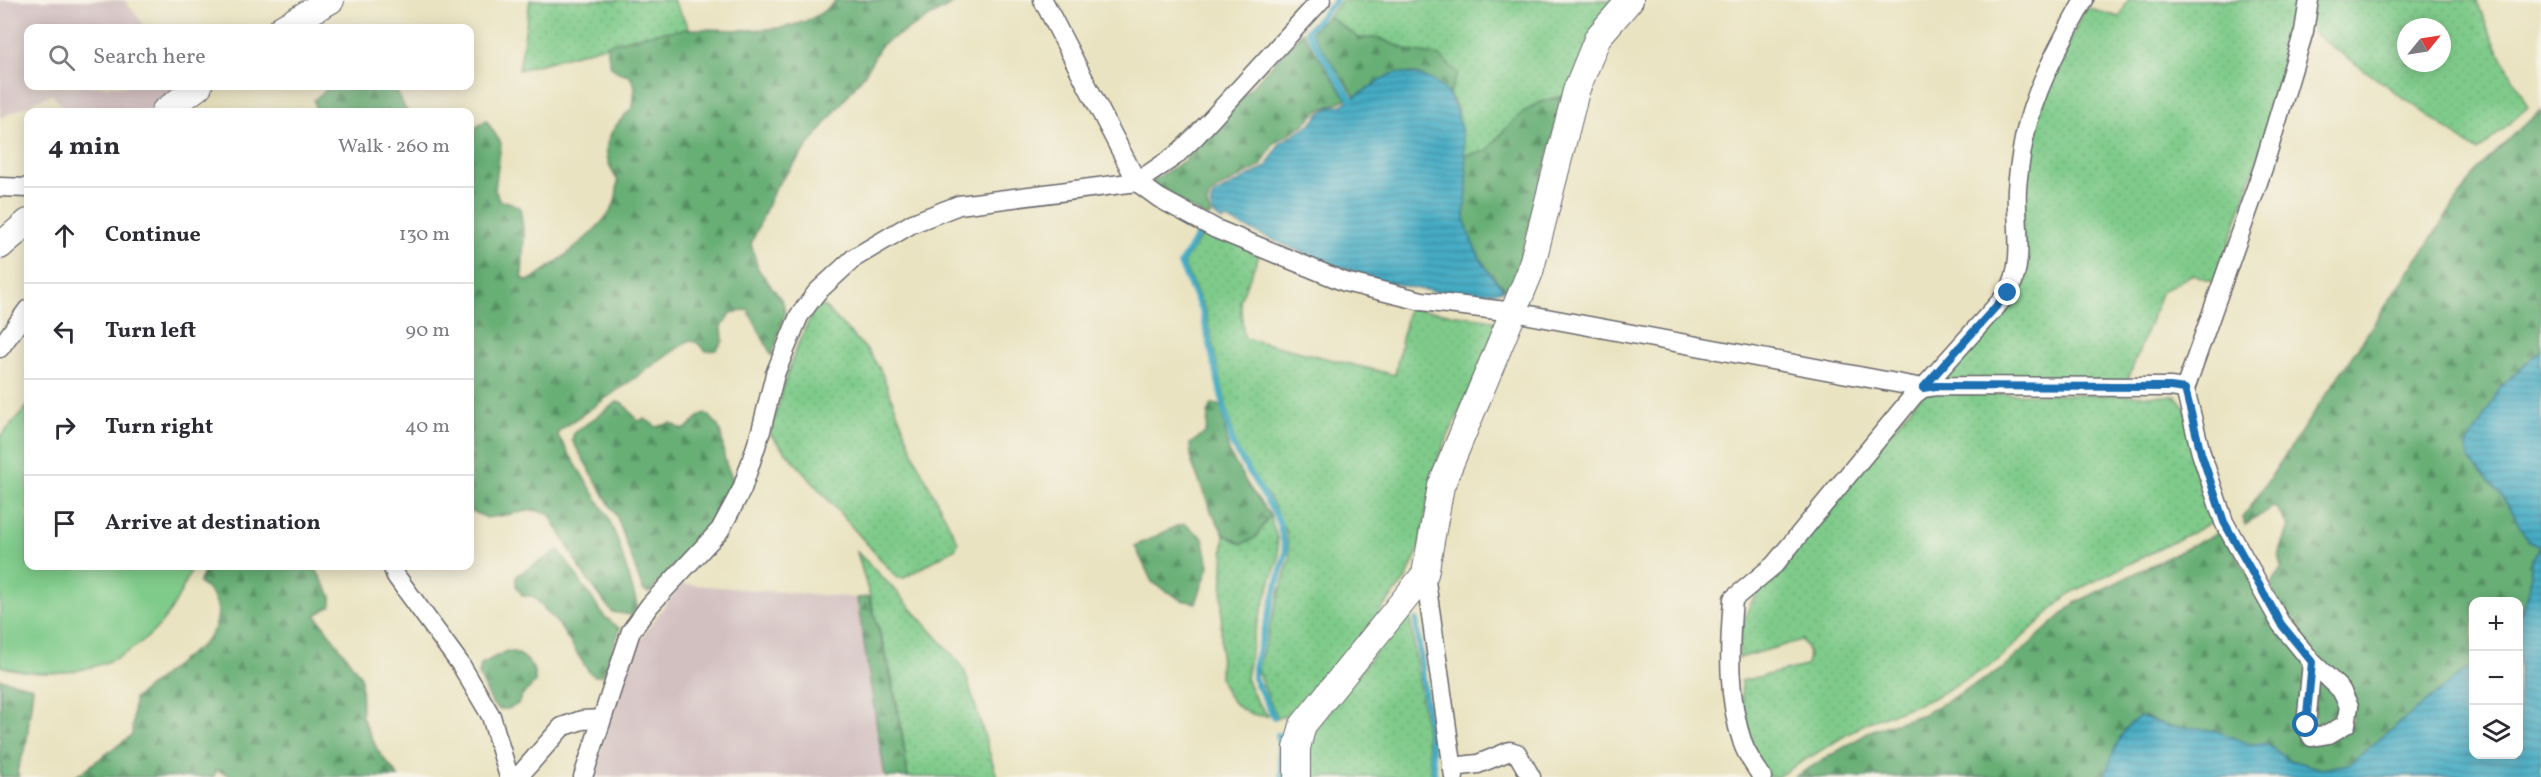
<!DOCTYPE html>
<html lang="en">
<head>
<meta charset="utf-8">
<style>
	:root { --surface:#fff; --page:#f7f7f7; --text:#2b2b33; --muted:#7c7c81; --line:#e1e1e2 }
	body { margin:0; font-family:Vollkorn,serif; background:var(--page); color:var(--text) }
	.controls { position:absolute; right:18px; bottom:18px; display:grid; overflow:hidden; border-radius:12px; box-shadow:0 3px 15px #0003 }
	.controls button { width:54px; height:54px; display:grid; place-items:center; padding:0; border:0; border-bottom:2px solid var(--line); background:var(--surface); color:var(--text); font:30px sans-serif }
	.compass { position:absolute; left:2397px; top:18px; width:54px; height:54px; border-radius:50%; background:var(--surface); box-shadow:0 3px 15px #0003; rotate:60deg }
	.stop { position:absolute; width:18px; height:18px; margin:-14px; border:4px solid #1f6fb2; border-radius:50%; background:#fff }
	.stop.end { background:#1f6fb2; border-color:#fff; box-shadow:0 2px 6px #0008 }
	.list { margin:0; padding:0; list-style:none }
	h2 { display:flex; justify-content:space-between; align-items:center; height:78px; margin:0; padding:0 24px; font-size:26px }
	h2 small { font-size:20px; font-weight:400; color:var(--muted) }
	.list li { display:grid; grid-template-columns:39px 1fr auto; gap:18px; align-items:center; box-sizing:border-box; height:96px; padding:0 24px; border-top:2px solid var(--line) }
	.list b { display:block; font-size:22px; white-space:nowrap }
	.list em { font-size:20px; font-style:normal; color:var(--muted) }
	.icon { flex:none; width:33px; height:33px; fill:none; stroke:currentColor; stroke-width:2; stroke-linecap:round; stroke-linejoin:round }
	.map { position:relative; flex:none; width:2541px; height:777px; overflow:hidden }
	.search { position:absolute; background:var(--surface); box-shadow:0 3px 15px #0003; left:24px; top:24px; width:450px; height:66px; display:flex; align-items:center; gap:15px; box-sizing:border-box; padding:0 21px; border-radius:12px; color:var(--muted); font-size:22px }
	.panel { position:absolute; background:var(--surface); box-shadow:0 3px 15px #0003; left:24px; top:108px; width:450px; height:462px; border-radius:12px }
	.map>svg:first-child { display:block }
</style>
</head>
<body>
<div class="map">
<svg width="2541" height="777" viewBox="0 0 2541 777">
	<defs>
		<pattern id="grass-dots" width="8" height="8" patternUnits="userSpaceOnUse" patternTransform="scale(1.5)"><rect width="8" height="8" fill="#7fcb8a"/><path d="M2 2h.1M6 6h.1" fill="none" stroke="#6dae78" stroke-width="1.8" stroke-linecap="round"/></pattern>
		<pattern id="forest-firs" width="22" height="20" patternUnits="userSpaceOnUse" patternTransform="scale(1.5)"><rect width="22" height="20" fill="#67af76"/><path d="M5 1l3.5 6h-7zM16 11l3.5 6h-7z" fill="#548e62"/></pattern>
		<pattern id="water-rules" width="6" height="5" patternUnits="userSpaceOnUse" patternTransform="scale(1.5)"><rect width="6" height="5" fill="#45acc4"/><path d="M0 2.5h6" fill="none" stroke="#398ca0"/></pattern>
	</defs>
	<rect width="100%" height="100%" fill="#f7f3e8"/>
	<filter id="ink" filterUnits="userSpaceOnUse"><feTurbulence type="fractalNoise" baseFrequency=".0167" numOctaves="2"/><feDisplacementMap in="SourceGraphic" scale="12" xChannelSelector="R" yChannelSelector="G"/><feConvolveMatrix kernelMatrix="1 2 1 2 8 2 1 2 1" color-interpolation-filters="sRGB"/></filter>
	<filter id="wash" filterUnits="userSpaceOnUse"><feTurbulence type="fractalNoise" baseFrequency=".008" numOctaves="4" result="noise"/><feDisplacementMap in="SourceGraphic" scale="24" xChannelSelector="R" yChannelSelector="G"/><feGaussianBlur stdDeviation="1.35" result="paint"/><feColorMatrix in="noise" values="0 0 0 0 0 0 0 0 0 0 0 0 0 0 0 0 0 1.4 0 .05"/><feComposite in="paint" operator="in"/></filter>
	<g filter="url(#wash)">
		<rect width="100%" height="100%" fill="#eae3c1"/>
		<!-- industrial -->
		<path fill="#d2bfc0" d="M0,0H124L147,28H28V86H179L146,112H66L52,94L0,118Z
			M681,584L857,598L885,777H593L630,653Z"/>
		<!-- grass -->
		<path fill="url(#grass-dots)" stroke="#507662" stroke-width="1.5" fill-rule="evenodd" d="M530,0H673L690,29L645,35L519,70Z
			M1342,0H1615L1564,96C1526,102 1510,122 1488,151L1465,155L1457,108L1449,94L1457,73L1440,56L1410,51L1379,38H1359L1328,16Z
			M2128,0H2305L2299,34L2216,283L2193,274L2162,291L2127,382H1939L2016,290L2029,133L2085,8L2120,17Z
			M2315,0H2477C2489,38 2511,72 2528,107L2478,151L2317,36L2310,23ZM2406,27H2442V63H2406Z
			M1206,230L1260,253L1240,300L1244,338L1395,375L1408,308L1493,320L1497,332L1437,460L1419,549L1406,579L1303,707L1289,715L1277,718L1257,671L1290,557L1286,533L1271,500L1255,480L1235,445L1205,310L1183,263Z
			M818,305L824,306L868,351L880,369L917,462L958,542L956,548L904,578H897L770,434C783,390 793,344 818,305Z
			M1923,393L2176,396L2184,406L2216,514L2213,521L2201,528L2069,594L1995,663L1929,700L1866,723L1777,777H1768C1750,747 1742,717 1741,681L1806,666C1811,654 1809,650 1802,640L1739,658C1739,632 1744,612 1759,590Z
			M1270,515L1277,538L1279,557L1254,634L1246,678L1256,700L1268,716C1242,717 1228,701 1220,678L1224,534L1242,544L1255,538Z
			M857,552L896,591L959,662L965,672L997,777H908L901,723L890,668Z
			M1409,609L1432,777H1308L1307,750L1313,731Z"/>
		<!-- forest -->
		<path fill="url(#forest-firs)" stroke="#446858" stroke-width="1.5" d="M836,0H959L881,45L866,72L775,188L751,244L758,269L783,302L785,314L772,356L748,310L731,313L722,326L723,341L716,350L706,351L696,342L688,341L559,431L558,436L607,515L618,541L636,601L637,607L631,615L612,612L583,573L549,514L534,510L487,518L470,510V132L486,120L501,143L495,190L500,201L509,202L520,208L524,235L522,277L528,281C550,269 605,227 614,204C617,197 617,188 618,181C596,148 608,132 633,107L635,86L629,75L620,73L611,67L606,45C634,37 663,30 692,29C739,28 801,40 836,0Z
			M1328,16L1359,38H1379L1410,51L1440,56L1458,73L1449,94C1410,60 1393,72 1355,97L1311,32Z
			M1302,32L1347,99L1318,111L1303,125L1274,143L1261,166L1216,190L1209,197L1207,205L1211,215L1208,218L1156,189L1151,182L1184,161Z
			M328,86H394L407,112H316L314,100L327,89Z
			M1564,96L1511,295L1500,283L1494,280L1473,246L1465,221L1464,205L1467,191L1465,155L1487,151C1510,122 1526,102 1564,96Z
			M2541,110V350L2500,388L2468,458L2502,496L2529,541L2540,546L2538,552L2531,561C2531,582 2531,596 2519,615L2518,602H2474L2472,665L2349,764L2322,769L2286,759L2267,744H2249L2199,728L2169,727L2144,716L2117,745L2105,777H1794L1873,730L1924,714L2001,670L2075,603L2221,531L2307,666L2303,727L2298,732V741L2309,739L2353,721L2317,661L2275,603L2272,584L2282,567L2279,555L2289,526L2277,509L2273,507L2245,525L2243,518L2480,166Z
			M617,402L623,403L638,421L645,419L657,427L671,423L683,430C692,426 695,418 705,413C724,428 721,434 724,456C725,464 729,471 733,479L726,499L713,522L649,593L643,590L617,517L572,440L574,433Z
			M1213,404L1222,406L1229,453L1249,487L1270,515L1255,538L1242,544L1224,534L1211,511L1192,463L1190,444L1206,432L1209,408Z
			M1185,524L1203,538L1209,566L1196,603L1181,600L1152,582L1135,546L1177,526Z
			M559,550L604,616L620,629L603,675L595,676L589,672L559,625L533,596H523L516,586V576Z
			M207,566H314L331,596V606L316,615L361,677L362,717L378,751L399,777H234L216,770L214,777H75L132,735L134,699L192,652C220,636 229,602 199,583Z
			M869,597C887,657 900,715 908,777H885L857,598Z
			M507,651C523,652 537,666 535,683L522,695L518,704L508,709H499L493,705L479,675L481,664Z
			M2319,675L2342,701L2341,722L2315,734L2314,677Z
			M0,679L33,687L26,746L17,771L19,777H0Z"/>
		<!-- garden -->
		<path fill="#7fcb8a" stroke="#507662" stroke-width="1.5" d="M28,406V566H193C183,588 173,612 155,630C115,671 54,682 0,666V437Z"/>
		<!-- water -->
		<path fill="url(#water-rules)" stroke="#346780" stroke-width="1.5" d="M1397,73C1445,74 1456,97 1463,140C1465,156 1468,174 1467,191C1466,202 1463,211 1466,223C1471,243 1480,260 1492,276C1496,282 1500,283 1504,290C1421,309 1302,253 1226,219L1222,221C1213,215 1208,209 1212,198L1217,193L1266,167L1280,143L1313,122L1320,113L1333,106L1342,105L1389,75Z
			M2541,350V777H2105C2111,756 2120,728 2140,716L2169,727L2199,728L2217,731L2249,744H2267L2286,759L2322,769L2349,764L2473,664L2474,754H2518L2519,615C2531,596 2531,582 2531,560L2538,552L2540,546L2529,542L2502,496L2468,458L2467,446L2500,388Z"/>
		<g fill="none" stroke-linecap="round" stroke-linejoin="round">
			<!-- stream -->
			<path stroke="#45acc4" stroke-width="6" d="M1336,0L1307,31L1351,99
				M1199,233L1180,264L1202,311L1233,446L1278,519L1286,552L1254,667V678L1274,717
				M1416,620L1435,777
				M1278,735L1282,777"/>
		</g>
	</g>
	<g filter="url(#ink)">
		<g fill="none" stroke-linecap="round" stroke-linejoin="round">
			<!-- street casing -->
			<g stroke="#68666a" stroke-width="21">
				<path id="street" d="M1043,0L1137,182L1159,198L1216,229L1345,282L1422,301L1514,312L1923,388L1936,386L2170,387L2185,389
					M2309,0L2304,31L2263,168L2185,389L2201,453L2224,522L2281,624L2312,662L2341,690L2349,706L2346,724L2329,734L2312,737L2306,725L2312,662
					M0,187L28,188
					M0,348L28,309
					M392,566L396,576L461,665L491,716L509,777
					M1425,574L1454,777
					M1452,767L1478,764L1510,751L1517,753L1531,777
					M518,777L562,727L582,720L601,719
					M583,777L631,631L650,605L720,530L742,489L761,431L775,374L799,316L817,292L854,258L913,223L959,205L1137,182L1175,156L1196,136L1321,0
					M1762,777C1756,767 1747,756 1743,744C1727,698 1729,647 1733,599L1774,565L1914,395L1923,388L2008,293C2026,260 2015,224 2017,189C2018,173 2021,155 2024,139C2034,89 2060,44 2084,0"/>
			</g>
			<!-- secondary casing -->
			<g stroke="#68666a" stroke-width="28">
				<path id="secondary" d="M282,28L331,0
					M164,112L199,86
					M0,246L28,222
					M1297,777V748L1303,725L1425,574L1441,486L1530,272L1576,91L1598,37L1630,0"/>
			</g>
			<!-- street -->
			<use href="#street" stroke="#fff" stroke-width="18"/>
			<!-- secondary -->
			<use href="#secondary" stroke="#fff" stroke-width="26"/>
		</g>
	</g>
	<g fill="none" stroke-linecap="round" stroke-linejoin="round" filter="url(#ink)">
		<!-- route -->
		<path stroke="#1f6fb2" stroke-width="8" d="M2008,293L1923,388L1936,386L2170,387L2185,389L2201,453L2224,522L2281,624L2312,662L2306,725"/>
	</g>
</svg>
<div class="controls">
<button>+</button>
<button>−</button>
<button><svg class="icon" aria-label="layers" viewBox="0 0 24 24"><path d="M12 4l9 5-9 5-9-5zM3 14l9 5 9-5"/></svg></button>
</div>
<svg class="compass" viewBox="-18 -18 36 36"><path d="M0-13l5 13h-10z" fill="#e53935"/><path d="M0 13l5-13h-10z" fill="#7c7c81"/></svg>
<div class="stop" style="left:2306px;top:725px"></div>
<div class="stop end" style="left:2008px;top:293px"></div>
<div class="search"><svg class="icon" aria-label="search" viewBox="0 0 24 24"><circle cx="10" cy="10" r="6"/><path d="M15 15l6 6"/></svg>Search here</div>
<section class="panel">
<h2>4 min<small>Walk · 260 m</small></h2>
<ul class="list">
<li><svg class="icon" aria-label="ahead" viewBox="0 0 24 24"><path d="M12 20V5M6 11l6-6 6 6"/></svg><div><b>Continue</b></div><em>130 m</em></li>
<li><svg class="icon" aria-label="left" viewBox="0 0 24 24"><path d="M17 20v-9H6M10 6l-5 5 5 5"/></svg><div><b>Turn left</b></div><em>90 m</em></li>
<li><svg class="icon" aria-label="right" viewBox="0 0 24 24"><path d="M7 20v-9h11M14 6l5 5-5 5"/></svg><div><b>Turn right</b></div><em>40 m</em></li>
<li><svg class="icon" aria-label="arrive" viewBox="0 0 24 24"><path d="M6 21V4h12l-3 4 3 4H6"/></svg><div><b>Arrive at destination</b></div></li>
</ul>
</section>
</div>
</body>
</html>
